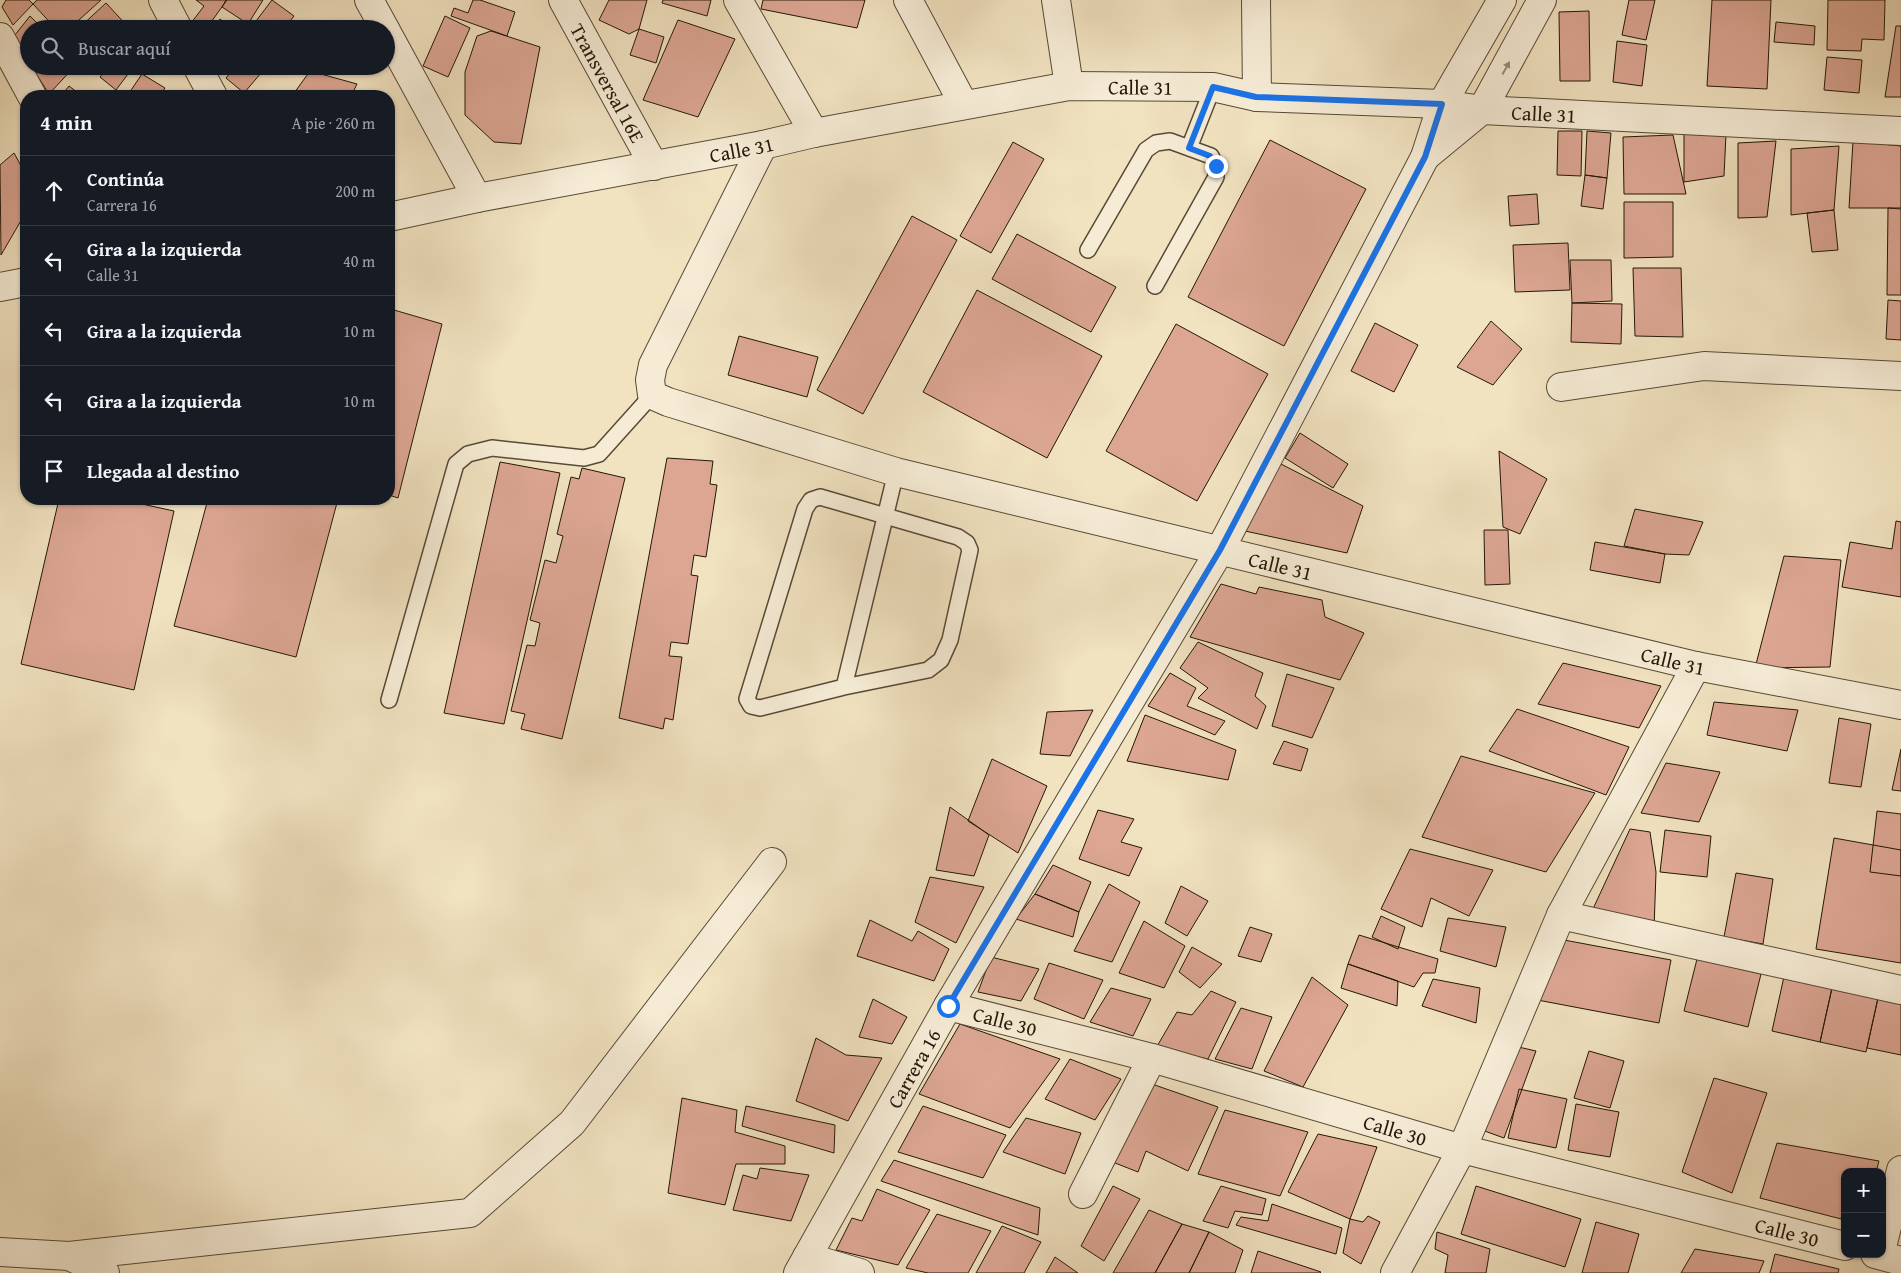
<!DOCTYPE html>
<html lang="es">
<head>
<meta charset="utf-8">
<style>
	:root { --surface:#171b24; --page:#20242c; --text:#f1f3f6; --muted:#9ea1a6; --line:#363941 }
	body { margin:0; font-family:"Gentium Book Plus",serif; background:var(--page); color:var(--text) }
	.controls { position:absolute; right:15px; bottom:15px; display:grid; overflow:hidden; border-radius:10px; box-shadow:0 1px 4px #0004 }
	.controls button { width:45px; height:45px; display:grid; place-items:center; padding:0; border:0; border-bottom:1px solid var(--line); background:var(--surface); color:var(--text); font:25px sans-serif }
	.stop { position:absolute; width:15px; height:15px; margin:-11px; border:4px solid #1a73e8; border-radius:50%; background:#fff }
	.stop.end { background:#1a73e8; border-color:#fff; box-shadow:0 1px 5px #0008 }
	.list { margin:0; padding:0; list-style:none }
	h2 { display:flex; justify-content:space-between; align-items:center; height:65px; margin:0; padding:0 20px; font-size:21px }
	h2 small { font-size:16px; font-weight:400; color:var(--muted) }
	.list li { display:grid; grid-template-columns:32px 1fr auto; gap:15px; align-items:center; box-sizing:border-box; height:70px; padding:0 20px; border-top:1px solid var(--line) }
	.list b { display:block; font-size:19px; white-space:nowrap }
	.list p { margin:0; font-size:16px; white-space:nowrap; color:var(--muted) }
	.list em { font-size:16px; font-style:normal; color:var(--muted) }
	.icon { flex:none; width:28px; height:28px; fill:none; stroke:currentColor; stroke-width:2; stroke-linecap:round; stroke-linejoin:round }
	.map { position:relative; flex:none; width:1901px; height:1273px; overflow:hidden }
	.search { position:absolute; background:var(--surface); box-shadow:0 1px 4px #0004; left:20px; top:20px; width:375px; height:55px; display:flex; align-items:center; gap:12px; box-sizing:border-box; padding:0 18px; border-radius:28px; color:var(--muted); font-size:19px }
	.panel { position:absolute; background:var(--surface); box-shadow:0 1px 4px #0004; left:20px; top:90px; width:375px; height:415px; border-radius:20px }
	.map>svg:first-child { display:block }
</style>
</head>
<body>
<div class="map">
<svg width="1901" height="1273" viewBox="0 0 1901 1273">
	<rect width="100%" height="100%" fill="#f1e2c0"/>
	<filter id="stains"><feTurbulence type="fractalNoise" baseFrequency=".004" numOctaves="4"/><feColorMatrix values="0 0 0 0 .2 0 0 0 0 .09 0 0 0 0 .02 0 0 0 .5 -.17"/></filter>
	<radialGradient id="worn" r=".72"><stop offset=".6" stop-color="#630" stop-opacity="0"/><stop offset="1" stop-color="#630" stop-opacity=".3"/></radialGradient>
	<!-- building -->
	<path fill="#dca693" stroke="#241708" d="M6,0H29L33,4L13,25L2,7Z
		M37,0H101L69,29H56L33,4Z
		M196,0H227L206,29H190L188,27L204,6Z
		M226,0H263L248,24L222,7Z
		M272,0L294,16L284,29H250Z
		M473,0H480L515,12L507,36L451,16L454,8L468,13Z
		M609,0H647L639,29L629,34L599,20Z
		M663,0H711L707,16L662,3Z
		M763,0H865L857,28L761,9Z
		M1629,0H1655L1646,40L1622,35Z
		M1712,0H1771L1767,89L1707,86Z
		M1828,0H1885L1884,40L1862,39L1861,51L1827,50Z
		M106,3L130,29H78Z
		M1589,11L1590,81H1560L1559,12Z
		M30,16L43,29H29V53L11,40Z
		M445,16L470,28L448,77L423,66Z
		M220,19L232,29H215Z
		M678,20L735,39L698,117L643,100Z
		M1776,22L1815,26L1814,45L1774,42Z
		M1896,26H1901V97H1885Z
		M639,29L664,37L656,63L630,55Z
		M491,31L540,47L521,144L494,142L465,115V72L477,36Z
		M1617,41L1647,45L1642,86L1613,82Z
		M1827,57L1862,60L1859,93L1824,90Z
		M39,66H75L49,94L35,72Z
		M109,66H134L116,90L100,77Z
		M236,66H267L244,93L226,78Z
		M310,71L357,84L351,96H292Z
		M142,74L165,88L159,96H127Z
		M69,86L82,96H61Z
		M1684,130L1726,134L1724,176L1684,182Z
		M1558,131H1582L1581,176L1557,175Z
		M1587,131L1611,133L1607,178L1585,175Z
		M1673,135L1686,194H1624L1623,137Z
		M1270,140L1366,189L1284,346L1188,297Z
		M1776,141L1767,217L1738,218V143Z
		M1853,141L1901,146V208H1849Z
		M1013,142L1044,159L991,253L960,236Z
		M1839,146L1834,210L1791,215V149Z
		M14,153L26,175V212L1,255L0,165Z
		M1585,175L1607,178L1603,209L1581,206Z
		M1537,194L1539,224L1510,226L1508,196Z
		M1624,202H1673V257L1624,258Z
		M1888,208L1901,209V295H1887Z
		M1834,210L1838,250L1812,252L1807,213Z
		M912,216L957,240L863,414L817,390Z
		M1017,234L1116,287L1091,332L992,279Z
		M1568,243L1570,290L1515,292L1513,245Z
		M1570,260H1611L1612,301L1572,303Z
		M1633,268H1681L1683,337L1635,336Z
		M977,290L1102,356L1047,458L923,392Z
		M1888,300L1901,301V340L1886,339Z
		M1572,303L1622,304L1621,344L1571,342Z
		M394,310L442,324L398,498L389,495V325Z
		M1491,321L1522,349L1493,385L1457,367Z
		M1375,323L1418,345L1394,392L1351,371Z
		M1176,324L1268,374L1197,501L1106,451Z
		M739,336L818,357L807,397L728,375Z
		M1300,433L1348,464L1333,488L1285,458Z
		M1499,451L1547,479L1520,534L1503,527Z
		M667,458L713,461L710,484L717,485L706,557L694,555L691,575L698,576L688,644L671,642L669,656L682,657L673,720L665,718L663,729L619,718Z
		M500,462L560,473L504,724L444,713Z
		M1279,463L1363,506L1347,553L1245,531Z
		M582,468L625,478L562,739L521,729L525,714L511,711L527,645L535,646L540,623L530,620L545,560L556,563L563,536L557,534L571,477L579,479Z
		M59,499H119L174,511L134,690L21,664Z
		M208,499H338L296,657L174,626Z
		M1635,509L1703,522L1689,555L1665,554L1624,546Z
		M1896,521L1901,522V597L1842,587L1850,542L1892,549Z
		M1484,530H1508L1510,584L1485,585Z
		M1595,542L1665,554L1660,583L1590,570Z
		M1784,556L1841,560L1830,667L1755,668Z
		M1221,584L1256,594L1259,587L1322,600L1325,617L1364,633L1340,680L1190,637Z
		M1198,642L1263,673L1255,696L1266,706L1257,729L1198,698L1208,688L1180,668Z
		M1563,663L1661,686L1639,728L1538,704Z
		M1170,673L1196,688L1187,706L1225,721L1215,735L1148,706Z
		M1287,674L1334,688L1312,738L1272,726Z
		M1714,702L1798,710L1787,751L1707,735Z
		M1517,709L1629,747L1606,795L1489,751Z
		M1093,710L1070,756L1040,754L1047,712Z
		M1145,715L1236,750L1228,780L1127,761Z
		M1839,718L1871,724L1861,787L1829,783Z
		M1284,741L1308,749L1301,771L1273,764Z
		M1901,749V791L1892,790Z
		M1461,756L1595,793L1546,872L1422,837Z
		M992,759L1047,786L1018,853L968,821Z
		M1666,763L1720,772L1699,822L1641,813Z
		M950,807L989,835L974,876L936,870Z
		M1098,810L1134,819L1121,842L1142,848L1129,876L1079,859Z
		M1877,811L1901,814V876L1870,872Z
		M1630,829L1650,832L1656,872L1654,929L1592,911Z
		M1665,830L1711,836L1707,877L1660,872Z
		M1834,838L1901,850V963L1816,949Z
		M1410,849L1493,870L1469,916L1431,898L1422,927L1381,909Z
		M1053,865L1091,882L1079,912L1035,894Z
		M1736,873L1773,879L1763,944L1724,937Z
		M930,877L984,887L956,943L915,922Z
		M1109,884L1140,902L1112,962L1074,951Z
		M1181,886L1208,901L1187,936L1165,923Z
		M1035,894L1079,912L1073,937L1016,919Z
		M1381,916L1405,927L1398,949L1372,937Z
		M1448,918L1506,927L1496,967L1440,951Z
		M870,920L912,941L918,931L949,949L934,981L857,956Z
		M1144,921L1185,946L1164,988L1119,973Z
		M1250,927L1272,934L1261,962L1238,956Z
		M1359,935L1438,959L1435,973H1423L1414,987L1348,964Z
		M1564,940L1671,960L1659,1023L1532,999Z
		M1192,947L1222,964L1200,988L1179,972Z
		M991,957L1039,969L1021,1001L978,992Z
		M1697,959L1761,974L1748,1027L1684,1011Z
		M1049,963L1103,980L1084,1019L1034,999Z
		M1348,964L1398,981L1397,1006L1341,988Z
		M1785,972L1832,988L1820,1042L1772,1031Z
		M1312,977L1348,1005L1303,1087L1264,1071Z
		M1433,979L1480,988L1476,1023L1422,1006Z
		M1111,988L1151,999L1133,1036L1090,1022Z
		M1832,988L1878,998L1866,1052L1820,1042Z
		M1211,991L1236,1002L1208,1059L1156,1048L1177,1012L1192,1015Z
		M1878,998L1901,1002V1055L1867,1048Z
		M873,999L907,1017L892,1044L859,1037Z
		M1241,1008L1272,1017L1252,1069L1215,1059Z
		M960,1024L1060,1059L1010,1128L919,1094Z
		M816,1038L846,1055L882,1058L848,1121L796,1101Z
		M1514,1046L1536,1051L1504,1138L1479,1129Z
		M1589,1051L1624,1061L1610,1108L1574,1098Z
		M1070,1059L1121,1079L1095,1120L1045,1099Z
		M1714,1078L1767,1093L1732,1193L1682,1172Z
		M1149,1083L1218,1107L1188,1171L1146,1151L1138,1172L1110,1161Z
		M1519,1089L1567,1099L1556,1148L1508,1138Z
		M682,1098L737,1110L735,1132L785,1146V1164H736L725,1205L668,1193Z
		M1576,1104L1619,1112L1610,1157L1568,1150Z
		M746,1106L835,1125L834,1153L742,1126Z
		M923,1106L1006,1135L983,1178L898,1152Z
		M1225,1110L1308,1132L1280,1196L1198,1174Z
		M1026,1118L1081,1133L1065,1174L1003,1152Z
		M1318,1134L1377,1147L1350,1219L1288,1192Z
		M1777,1143L1879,1161L1876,1172H1845V1220L1760,1198Z
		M894,1160L1040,1208L1038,1235L881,1181Z
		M760,1168L809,1175L791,1221L733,1210L743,1175L757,1179Z
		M1113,1186L1140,1199L1104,1261L1081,1246Z
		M1221,1186L1266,1199L1262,1215L1235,1211L1228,1228L1203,1221Z
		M1476,1186L1581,1219L1565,1267L1461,1234Z
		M877,1189L930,1210L898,1265L836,1250L852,1218L862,1221Z
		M1272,1204L1342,1228L1336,1254L1236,1225L1241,1217L1268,1221Z
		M1149,1210L1182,1224L1155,1273H1113Z
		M937,1214L991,1231L968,1273H928L906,1268Z
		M1368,1216L1380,1222L1361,1264L1343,1253L1350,1219L1363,1222Z
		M1596,1222L1639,1234L1628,1273H1582Z
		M1182,1224L1209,1232L1189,1273H1155Z
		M1002,1226L1041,1242L1024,1273H976Z
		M1209,1232L1243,1250L1235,1273H1189Z
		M1437,1232L1490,1249L1486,1273H1445L1448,1255L1435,1249Z
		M1695,1249L1764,1261L1759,1273H1681Z
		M1258,1251L1321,1272L1320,1273H1251Z
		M1775,1254L1839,1269L1838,1273H1770Z
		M1055,1257L1078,1273H1046Z"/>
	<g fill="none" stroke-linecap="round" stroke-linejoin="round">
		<!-- lane casing -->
		<g stroke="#574a36" stroke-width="18">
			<path id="lane" d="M1189,148L1213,87
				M1088,250L1146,150L1156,143L1170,141L1211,156L1216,166V177L1155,286
				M820,497L958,537L967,543L970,550L950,640L941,660L928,670L844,687L760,708L751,706L747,699L805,509L811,500Z
				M844,687L896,472
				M389,700L456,464L468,454L492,448L584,458L599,454L652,395"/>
		</g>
		<!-- street casing -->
		<g stroke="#574a36" stroke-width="30">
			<g id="street">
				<path d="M163,0L178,29"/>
				<path d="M369,0L385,29"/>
				<path id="s1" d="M563,0L654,166"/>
				<path d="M738,0L814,133"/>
				<path d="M908,0L964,105"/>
				<path d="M1056,0L1069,86"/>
				<path d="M1256,0L1257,97"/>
				<path d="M386,31L477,198"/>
				<path d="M0,37L32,96"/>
				<path d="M197,66L213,96"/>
				<path id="s2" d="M763,145L653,365L650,380L652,395L668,402L896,472L1696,666L1901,705"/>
				<path d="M1425,157L1482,110L1542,0"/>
				<path id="s3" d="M389,217L477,198L763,145L814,133L1069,86L1213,87L1257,97L1442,104L1482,110L1901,131"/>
				<path d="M0,287L26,282"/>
				<path d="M1561,387L1704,366L1901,376"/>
				<path d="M1561,915L1901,990"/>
				<path id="s4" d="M948,1006L1152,1058L1462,1149L1845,1246"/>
				<path d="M1083,1194L1152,1058"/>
				<path d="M1882,1247L1901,1170"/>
				<path d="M0,1252L69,1256L470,1213L572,1123L772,862"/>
				<path d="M1875,1254L1901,1261"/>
				<path d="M69,1256L105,1273"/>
				<path d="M807,1257L860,1273"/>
				<path id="s5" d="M798,1273L948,1006L1220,550L1425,157L1442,104L1502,0"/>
				<path d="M1395,1273L1462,1149L1561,915L1696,666"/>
			</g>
		</g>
		<!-- lane -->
		<use href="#lane" stroke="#f6ecd6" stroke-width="15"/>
		<!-- street -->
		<use href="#street" stroke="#f6ecd6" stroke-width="28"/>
	</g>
	<!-- one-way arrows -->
	<defs><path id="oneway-solid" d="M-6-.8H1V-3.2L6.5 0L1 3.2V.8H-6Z" transform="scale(1.25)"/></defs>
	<use fill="#988c79" href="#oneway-solid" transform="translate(1506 68) rotate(-61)"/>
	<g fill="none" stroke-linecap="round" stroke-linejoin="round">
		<!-- route -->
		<path stroke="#1a73e8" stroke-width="6" d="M948,1006L1220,550L1425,157L1442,104L1256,97L1213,87L1189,148L1210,156L1216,166"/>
	</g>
	<g text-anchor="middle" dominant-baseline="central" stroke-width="4.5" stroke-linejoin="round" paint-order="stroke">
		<!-- street labels -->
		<g font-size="20" fill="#241708" stroke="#f6ecd6">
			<text stroke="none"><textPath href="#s1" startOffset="94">Transversal 16E</textPath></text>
			<text stroke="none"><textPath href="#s3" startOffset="764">Calle 31</textPath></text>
			<text stroke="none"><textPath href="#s3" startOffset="1169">Calle 31</textPath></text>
			<text stroke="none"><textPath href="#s3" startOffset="359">Calle 31</textPath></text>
			<text stroke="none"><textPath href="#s2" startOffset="928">Calle 31</textPath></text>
			<text stroke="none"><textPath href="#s2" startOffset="1332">Calle 31</textPath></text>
			<text stroke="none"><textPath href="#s4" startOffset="59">Calle 30</textPath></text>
			<text stroke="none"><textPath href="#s5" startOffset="235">Carrera 16</textPath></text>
			<text stroke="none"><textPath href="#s4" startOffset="464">Calle 30</textPath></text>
			<text stroke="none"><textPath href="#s4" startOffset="869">Calle 30</textPath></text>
		</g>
	</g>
	<rect width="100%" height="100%" filter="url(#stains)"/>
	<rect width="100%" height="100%" fill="url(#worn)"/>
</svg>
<div class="controls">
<button>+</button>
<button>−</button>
</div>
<div class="stop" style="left:948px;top:1006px"></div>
<div class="stop end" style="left:1216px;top:166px"></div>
<div class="search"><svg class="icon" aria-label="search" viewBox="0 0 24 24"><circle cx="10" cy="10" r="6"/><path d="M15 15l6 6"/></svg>Buscar aquí</div>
<section class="panel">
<h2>4 min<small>A pie · 260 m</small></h2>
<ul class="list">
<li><svg class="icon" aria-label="ahead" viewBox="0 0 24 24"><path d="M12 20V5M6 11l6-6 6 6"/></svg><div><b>Continúa</b><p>Carrera 16</p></div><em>200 m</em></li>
<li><svg class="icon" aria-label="left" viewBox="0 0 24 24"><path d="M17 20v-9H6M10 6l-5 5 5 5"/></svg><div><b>Gira a la izquierda</b><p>Calle 31</p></div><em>40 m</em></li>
<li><svg class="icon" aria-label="left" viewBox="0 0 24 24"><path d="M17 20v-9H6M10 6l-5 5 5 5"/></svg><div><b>Gira a la izquierda</b></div><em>10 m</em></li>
<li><svg class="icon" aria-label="left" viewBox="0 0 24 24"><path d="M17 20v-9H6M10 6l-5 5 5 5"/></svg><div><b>Gira a la izquierda</b></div><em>10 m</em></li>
<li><svg class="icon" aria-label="arrive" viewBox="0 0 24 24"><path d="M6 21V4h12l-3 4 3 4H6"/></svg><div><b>Llegada al destino</b></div></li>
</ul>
</section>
</div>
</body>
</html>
